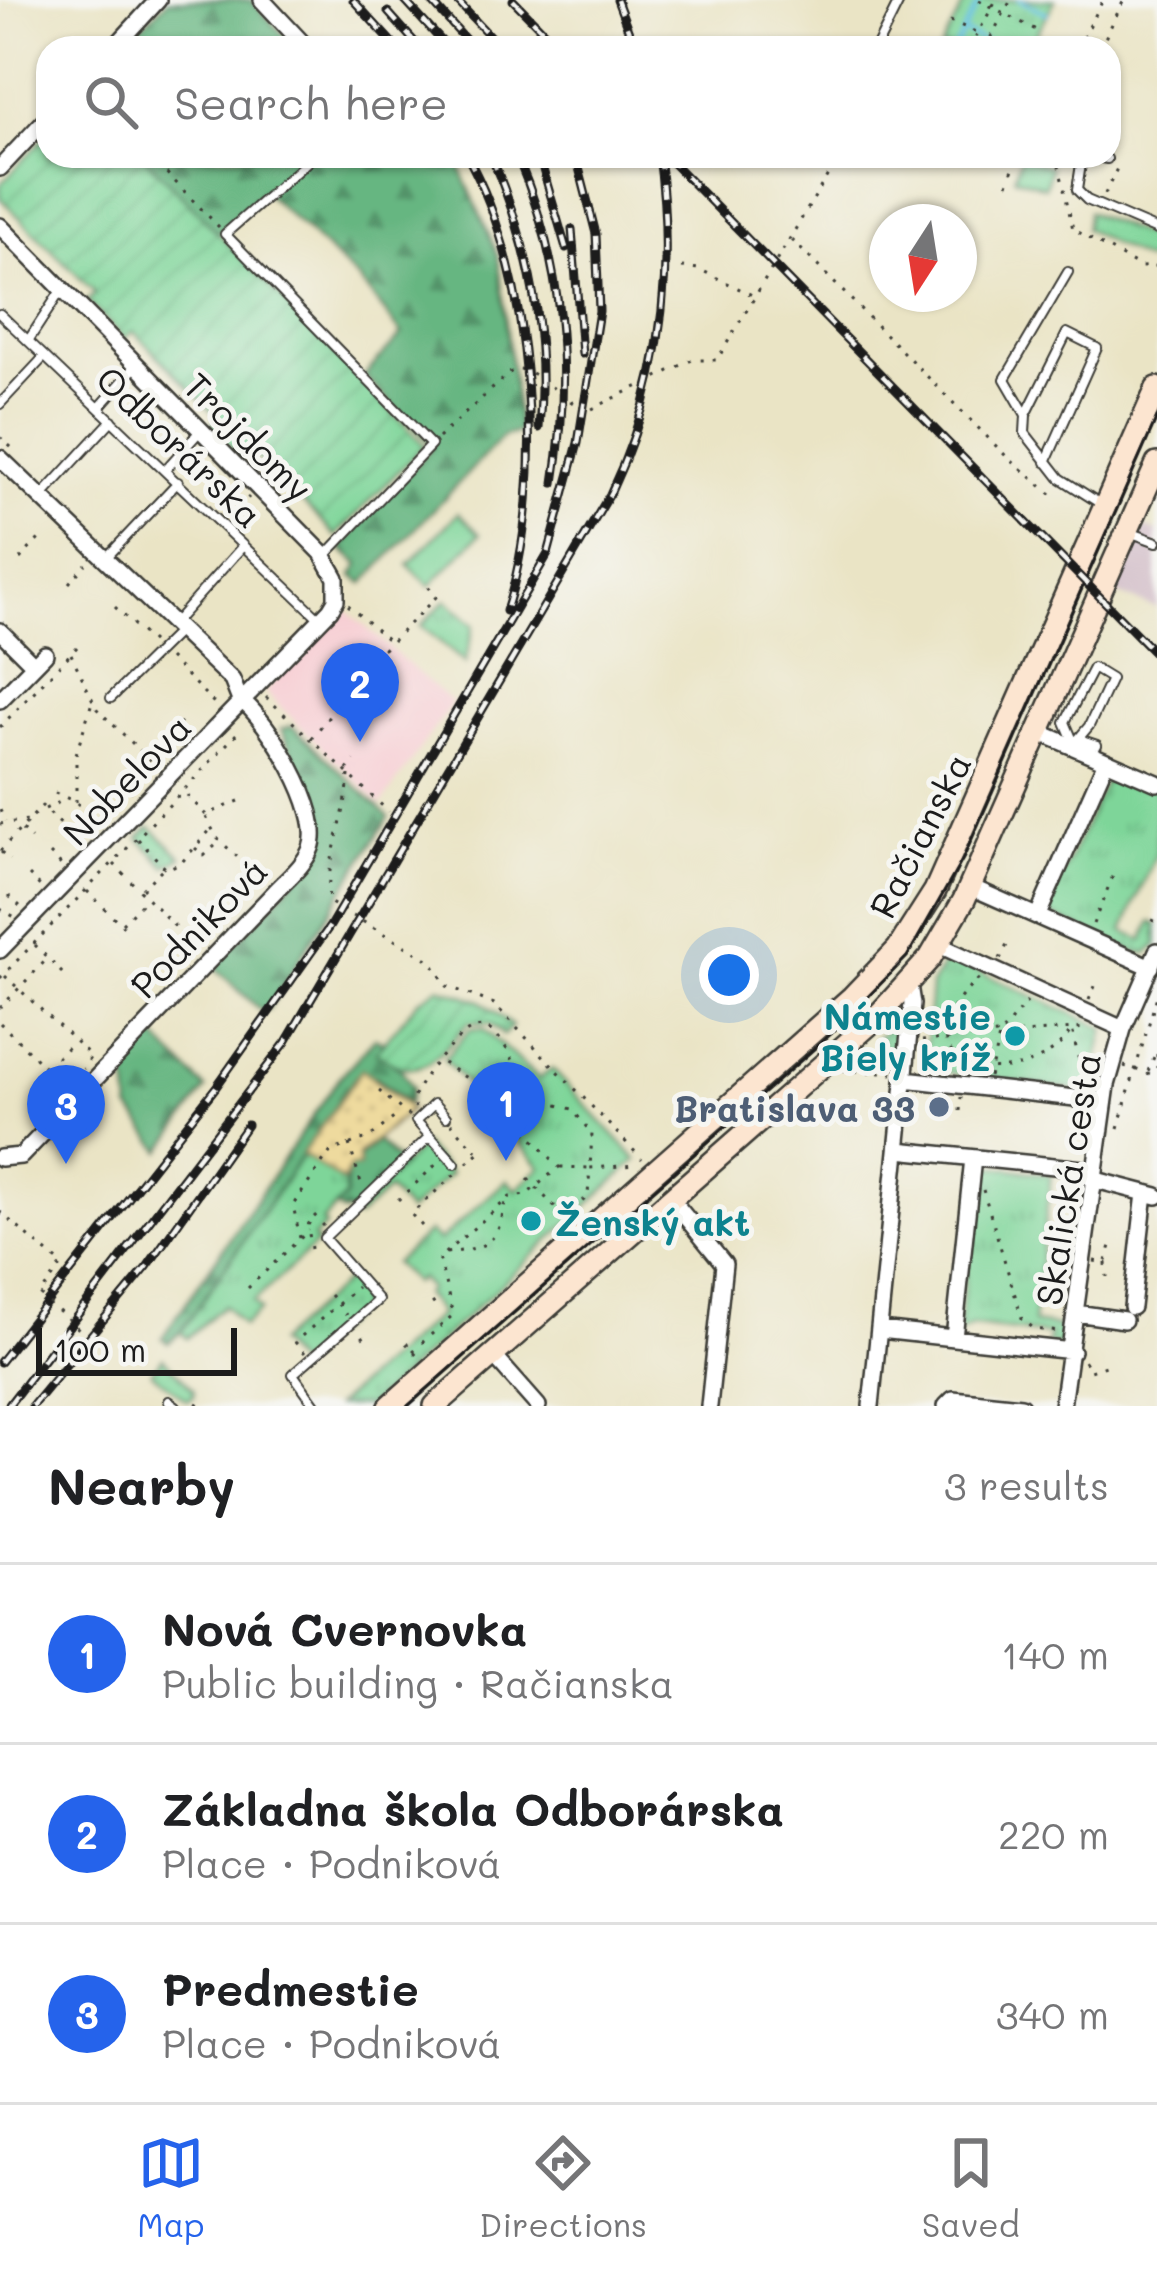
<!DOCTYPE html>
<html lang="en">
<head>
<meta charset="utf-8">
<style>
	:root { --surface:#fff; --page:#f6f6f6; --text:#202124; --muted:#757577; --line:#e0e0e0; --accent:#2563eb }
	body { margin:0; font-family:Mali,sans-serif; background:var(--page); color:var(--text) }
	.compass { position:absolute; left:869px; top:204px; width:108px; height:108px; border-radius:50%; background:var(--surface); box-shadow:0 3px 9px #0004; rotate:192deg }
	.scale { position:absolute; left:36px; bottom:30px; width:201px; box-sizing:border-box; padding-left:12px; border:6px solid #1c1c1c; border-top:0; font-size:33px; line-height:42px; white-space:nowrap; color:#1c1c1c; -webkit-text-stroke:9px #f6f6f2; paint-order:stroke }
	.you { position:absolute; left:729px; top:975px; width:42px; height:42px; margin:-30px; border:9px solid #fff; border-radius:50%; background:#1a73e8; box-shadow:0 0 0 18px #1a73e833 }
	.badge { display:grid; place-items:center; width:78px; height:78px; border-radius:50%; background:var(--accent); color:#fff; font-size:39px; font-weight:700 }
	.pin { position:absolute; translate:-50% -99px; filter:drop-shadow(0 3px 6px #0008) }
	.pin::after { content:''; position:absolute; top:63px; width:42px; height:36px; background:inherit; clip-path:polygon(0 0,100% 0,50% 100%) }
	.list { margin:0; padding:0; list-style:none }
	h2 { display:flex; justify-content:space-between; align-items:center; height:156px; margin:0; padding:0 48px; font-size:51px }
	h2 small { font-size:39px; font-weight:400; color:var(--muted) }
	.list li { display:grid; grid-template-columns:78px 1fr auto; gap:36px; align-items:center; box-sizing:border-box; height:180px; padding:0 48px; border-top:3px solid var(--line) }
	.list b { display:block; font-size:45px; white-space:nowrap }
	.list p { margin:0; font-size:39px; white-space:nowrap; color:var(--muted) }
	.list em { font-size:39px; font-style:normal; color:var(--muted) }
	.icon { flex:none; width:66px; height:66px; fill:none; stroke:currentColor; stroke-width:2; stroke-linecap:round; stroke-linejoin:round }
	.map { position:relative; flex:none; width:1157px; height:1406px; overflow:hidden }
	.search { position:absolute; background:var(--surface); box-shadow:0 3px 9px #0004; left:36px; right:36px; top:36px; height:132px; display:flex; align-items:center; gap:30px; box-sizing:border-box; padding:0 42px; border-radius:36px; color:var(--muted); font-size:45px }
	.sheet { height:696px; background:var(--surface) }
	nav { display:flex; justify-content:space-around; align-items:center; box-sizing:border-box; height:168px; border-top:3px solid var(--line); background:var(--surface); font-size:33px; color:var(--muted) }
	nav a { display:grid; justify-items:center; gap:6px }
	nav .on { color:var(--accent) }
	.map>svg:first-child { display:block }
</style>
</head>
<body>
<div class="map">
<svg width="1157" height="1406" viewBox="0 0 1157 1406">
	<defs>
		<pattern id="grass-tufts" width="24" height="20" patternUnits="userSpaceOnUse" patternTransform="scale(3)"><rect width="24" height="20" fill="#7ed599"/><path d="M3 7l-1-3M5 7V3M7 7l1-3M15 17l-1-3M17 17v-4M19 17l1-3" fill="none" stroke="#6cb683"/></pattern>
		<pattern id="forest-firs" width="22" height="20" patternUnits="userSpaceOnUse" patternTransform="scale(3)"><rect width="22" height="20" fill="#66b681"/><path d="M5 1l3.5 6h-7zM16 11l3.5 6h-7z" fill="#539369"/></pattern>
		<pattern id="sand-dots" width="8" height="8" patternUnits="userSpaceOnUse" patternTransform="scale(3)"><rect width="8" height="8" fill="#eeda9e"/><path d="M2 2h.1M6 6h.1" fill="none" stroke="#ccba88" stroke-width="1.8" stroke-linecap="round"/></pattern>
		<pattern id="garden-furrows" width="10" height="10" patternUnits="userSpaceOnUse" patternTransform="scale(3)"><rect width="10" height="10" fill="#7ed599"/><path d="M-1 1l2-2M0 10L10 0M9 11l2-2" fill="none" stroke="#6cb683"/></pattern>
	</defs>
	<rect width="100%" height="100%" fill="#f6f6f2"/>
	<filter id="ink" filterUnits="userSpaceOnUse"><feTurbulence type="fractalNoise" baseFrequency=".00833" numOctaves="2"/><feDisplacementMap in="SourceGraphic" scale="24" xChannelSelector="R" yChannelSelector="G"/><feConvolveMatrix kernelMatrix="1 2 1 2 8 2 1 2 1" color-interpolation-filters="sRGB"/></filter>
	<filter id="wash" filterUnits="userSpaceOnUse"><feTurbulence type="fractalNoise" baseFrequency=".004" numOctaves="4" result="noise"/><feDisplacementMap in="SourceGraphic" scale="48" xChannelSelector="R" yChannelSelector="G"/><feGaussianBlur stdDeviation="2.7" result="paint"/><feColorMatrix in="noise" values="0 0 0 0 0 0 0 0 0 0 0 0 0 0 0 0 0 1.4 0 .05"/><feComposite in="paint" operator="in"/></filter>
	<g filter="url(#wash)">
		<rect width="100%" height="100%" fill="#eae4c5"/>
		<!-- built -->
		<path fill="#f7cfd4" d="M342,606L452,703L381,805L265,692Z"/>
		<!-- industrial -->
		<path fill="#d2bdc8" d="M1144,527L1157,532V608L1114,593Z"/>
		<!-- grass -->
		<path fill="url(#grass-tufts)" stroke="#4d785a" stroke-width="3" d="M966,0H1055L1029,48H941Z
			M1088,212L1157,241V258L1145,261L1085,229Z
			M446,600L474,625L465,663L421,626Z
			M1115,773L1157,789V852L1123,931L1143,940L1151,922L1157,924V945L1148,953H1135L1045,912L1106,779Z
			M150,827L182,857L166,866L139,838Z
			M948,958L1105,1028L1092,1085L1074,1090L924,1069L931,985Z
			M898,1020L896,1051L883,1062L877,1056L885,1047L877,1038Z
			M470,1029H483L539,1079L552,1069L637,1160L369,1406H335L440,1314L424,1294L429,1289L420,1278L414,1283L394,1263L429,1232L439,1241L507,1180L516,1190L541,1167L444,1059Z
			M423,1145L450,1174L408,1212L388,1190L357,1218L354,1213Z
			M302,1154L343,1182L346,1196L322,1222L325,1226L313,1238L317,1243L253,1302L260,1310L243,1326L224,1305L187,1338L181,1332Z
			M979,1164L1051,1175L1033,1323L1061,1327L1063,1312L1072,1313L1068,1346L1047,1344L1050,1335L972,1326L958,1334Z
			M348,1279L360,1294V1308L297,1366L277,1343Z
			M163,1358L194,1390L193,1397L187,1400L151,1372Z"/>
		<!-- forest -->
		<path fill="url(#forest-firs)" stroke="#41694e" stroke-width="3" d="M168,0H251L296,48H120Z
			M143,156H455L498,256L519,432L503,436L364,583L353,576L360,564L340,548L433,446L364,376L402,334L359,280L263,191L218,234Z
			M292,726L389,817L268,1009L260,1010L214,967L321,851L322,818L281,729Z
			M151,1032L206,1089L162,1151L130,1109L125,1060Z
			M375,1038L384,1042L377,1052L401,1069L413,1088L408,1103L375,1076L355,1078L181,1332L168,1343L162,1338L339,1078Z
			M377,1141L403,1166L351,1212H342L336,1207L346,1196C341,1168 359,1157 377,1141Z"/>
		<!-- sand -->
		<path fill="url(#sand-dots)" stroke="#857b5d" stroke-width="3" d="M362,1069L411,1109L358,1155L359,1167L350,1168L343,1182L302,1154Z"/>
		<!-- garden -->
		<path fill="url(#garden-furrows)" stroke="#4d785a" stroke-width="3" d="M48,133V156H143L424,445L336,536L250,450L240,457L210,426L218,417L133,331L124,339L87,301L95,293L0,198V185Z
			M439,987L481,1001L512,1026L503,1035L490,1024L469,1022C438,1054 421,1089 376,1052L418,1001Z"/>
		<!-- pitch -->
		<path fill="#7ed599" stroke="#4d785a" stroke-width="3" d="M1021,157L1051,167L1045,187L1014,177Z
			M458,513L480,534L430,586L408,565Z"/>
		<g fill="none" stroke-linecap="round" stroke-linejoin="round">
			<!-- stream -->
			<path stroke="#60bfdf" stroke-width="4.5" d="M1019,0L1047,13
				M964,32L996,48
				M955,48L980,0"/>
		</g>
	</g>
	<g filter="url(#ink)">
		<g fill="none" stroke-linecap="round" stroke-linejoin="round">
			<!-- service casing -->
			<g stroke="#3b3a35" stroke-width="12">
				<path id="service" d="M876,48L900,0
					M314,156L225,234L431,445L326,555
					M1107,159L1096,157L1081,164L1077,190L1087,200L1157,230
					M1068,272L1005,379L1026,415L1025,433L1060,478L1104,506
					M0,314L320,619
					M28,341L62,289
					M0,404L44,357
					M99,408L136,366
					M1026,415L1067,333L1097,348L1046,462
					M165,470L200,431
					M41,497L112,420
					M1129,532L1157,542
					M106,558L178,482
					M174,623L242,547
					M111,698L179,631
					M1079,739L1097,745
					M1073,745L1089,726L1111,679L1093,668L1065,722L1074,743
					M430,1136L416,1121L434,1104L446,1117
					M169,1401L176,1406
					M316,1406L293,1374L378,1300L324,1238L430,1136L455,1164"/>
			</g>
			<!-- minor casing -->
			<g stroke="#3b3a35" stroke-width="20">
				<path id="minor" d="M262,0L307,48
					M114,48L158,0
					M324,48H343
					M0,168L48,117
					M0,226L322,553L336,578V600L330,610L0,950
					M0,458L232,680L239,698
					M0,631L34,665
					M0,700L45,654
					M1039,732L1157,783
					M971,887L1151,967
					M1038,915L1106,761
					M939,945L1123,1029
					M905,1079L1075,1098L1102,1110
					M898,1150L1093,1170
					M0,1158L21,1156L274,893C286,880 305,865 311,848C325,812 268,719 239,698
					M1092,1179L1157,1196
					M671,1199L724,1264L709,1406
					M1132,1307L1145,1193
					M1076,1313L1124,1320
					M880,1330L1072,1351
					M954,1338L973,1158
					M493,1355L538,1406
					M871,1406L912,1004L909,985
					M946,1406L953,1399L1021,1406
					M1062,1406L1107,1085L1123,1029L1157,951"/>
			</g>
			<!-- secondary casing -->
			<g stroke="#3b3a35" stroke-width="26">
				<path id="secondary" d="M390,1406L852,997L898,949L935,891L1157,388
					M435,1406L873,1021L930,958L964,900L1157,464"/>
			</g>
			<!-- path -->
			<path stroke="#3b3a35" stroke-width="3" stroke-dasharray="3 9" stroke-linecap="butt" d="M979,0L1038,31
				M950,21L976,32
				M970,48L996,0
				M985,48L1011,0
				M1078,48L1103,0
				M1100,48L1124,0
				M150,156L220,228
				M1034,156H1046
				M1051,156L1059,166L1073,229L1140,267L1157,266
				M1061,165L1066,156
				M1008,184L1017,156
				M1105,194L1119,164
				M792,240L1007,457L1051,494
				M682,267L699,269L752,295
				M0,437L12,448
				M438,438L513,370C542,367 561,404 590,410L692,360H717L829,173L826,156
				M231,516L249,497
				M20,559L40,538
				M69,583L86,564
				M348,605L390,642
				M115,607L153,643
				M71,654L97,709L157,767
				M169,658L217,706
				M375,658L436,597L428,586
				M266,697L389,812
				M179,722L190,732
				M0,727L79,645
				M312,738L370,664
				M347,770L354,760
				M349,775C346,821 325,860 329,902L431,961L447,986L494,1004L642,1159
				M121,782L132,792
				M55,793L76,802L99,824
				M239,801L206,815L183,791L241,729
				M76,802V754L92,702
				M45,809L62,801
				M0,810L5,821
				M206,817L217,838L261,879
				M0,824L28,820
				M22,830L31,839
				M138,839L166,869L181,863L212,828
				M195,848L204,856L219,842
				M0,851L42,806L80,843
				M1,852L10,860
				M50,854L64,868
				M114,864L196,948
				M29,875L43,889
				M142,889L164,867
				M87,891L127,930
				M9,896L20,906
				M0,909L15,917
				M216,910L224,918
				M1152,920L1157,922
				M122,923L145,900
				M1093,924L1113,876
				M35,945L64,975
				M1000,959L1007,945
				M5,976L91,1056L83,1069
				M0,978L183,791
				M979,979C878,1067 1028,1102 1072,1029L1078,1057L1094,1074
				M1089,1000L1096,984
				M0,1008L48,958
				M0,1023L45,1067L52,1062
				M922,1041L1086,1028
				M868,1050L883,1066
				M1157,1054V1068
				M56,1066L52,1062L72,1043
				M1124,1066L1157,1076
				M843,1070L893,1074
				M1148,1071L1157,1050
				M989,1077L1000,1034L1027,1002
				M379,1091L409,1116
				M511,1092L572,1109L592,1134L590,1168L560,1167
				M415,1108L412,1101C420,1080 430,1069 445,1052C478,1016 492,1019 515,1064L507,1107
				M960,1111L961,1097
				M451,1123L477,1151
				M1118,1128L1157,996
				M349,1144L362,1186
				M467,1163L481,1151
				M528,1179L566,1219
				M983,1190L1022,1318L1034,1329L1060,1332
				M398,1200L441,1160
				M0,1212L62,1265L40,1295
				M567,1220L588,1195L590,1168L636,1165
				M422,1226L411,1214L455,1174
				M300,1238L293,1205L331,1151L370,1137L400,1113
				M311,1249L308,1225L314,1215L324,1226
				M446,1253C487,1248 499,1244 505,1202
				M1094,1261L1106,1263L1107,1277
				M1106,1261L1111,1246
				M248,1288L309,1230
				M330,1295L338,1304L357,1287
				M432,1304L436,1301
				M362,1338L365,1336
				M406,1343L418,1356
				M413,1351L453,1315L439,1258L510,1197L526,1195L559,1167L492,1094L438,1060
				M305,1353L295,1342L338,1304L346,1315
				M1084,1361L1090,1371L1105,1366
				M196,1403L201,1406"/>
			<!-- service -->
			<use href="#service" stroke="#fff" stroke-width="8"/>
			<!-- minor -->
			<use href="#minor" stroke="#fff" stroke-width="15"/>
			<!-- secondary -->
			<use href="#secondary" stroke="#fce5d0" stroke-width="21"/>
			<!-- tram -->
			<path stroke="#1c1c1c" stroke-width="3" d="M408,1406L832,1033L907,957L964,857L1157,418"/>
			<!-- rail casing -->
			<g stroke="#1c1c1c" stroke-width="9">
				<path id="rail" d="M353,0L397,48
					M404,0L448,48
					M430,0L473,48
					M456,0L501,48
					M513,0L560,48
					M617,0L635,48
					M388,12L420,48
					M467,156C533,273 548,484 506,611
					M491,156C529,243 548,332 539,428
					M517,156C563,263 572,368 554,483
					M539,156L566,248
					M666,156L1157,655
					M572,229L582,354
					M0,1362L216,1087L330,926L548,554L578,443L599,311L596,234L576,156
					M8,1406L286,1042L610,494C661,387 675,273 659,156
					M32,1406L147,1267L247,1125"/>
			</g>
			<!-- rail -->
			<use href="#rail" stroke="#f6f6f2" stroke-width="4.5" stroke-dasharray="14" stroke-linecap="butt"/>
			<!-- path-bridge -->
			<path stroke="#3b3a35" stroke-width="3" stroke-dasharray="3 9" stroke-linecap="butt" d="M40,1295L79,1329"/>
		</g>
	</g>
	<!-- markers -->
	<g fill="#0f9aa8" stroke="#f6f6f2" stroke-width="4.5">
		<circle cx="1015" cy="1036" r="12"/>
		<circle cx="531" cy="1221" r="12"/>
	</g>
	<circle fill="#5c6f8a" stroke="#f6f6f2" stroke-width="4.5" cx="939" cy="1107" r="12"/>
	<g text-anchor="middle" dominant-baseline="central" stroke-width="10" stroke-linejoin="round" paint-order="stroke">
		<!-- street labels -->
		<g font-size="36" fill="#1c1c1c" stroke="#f6f6f2">
			<text transform="translate(249 436) rotate(45)">Trojdomy</text>
			<text transform="translate(180 446) rotate(44)">Odborárska</text>
			<text transform="translate(126 779) rotate(-46)">Nobelova</text>
			<text transform="translate(919 835) rotate(-63)">Račianska</text>
			<text transform="translate(198 927) rotate(-46)">Podniková</text>
			<text transform="translate(1067 1179) rotate(-81)">Skalická cesta</text>
		</g>
		<!-- culture labels -->
		<g font-size="36" font-weight="bold" fill="#0d838f" stroke="#f6f6f2" text-anchor="end">
			<text x="991" y="1015">Námestie<tspan x="991" dy="41">Biely kríž</tspan></text>
			<text x="555" y="1221" text-anchor="start">Ženský akt</text>
		</g>
		<!-- service labels -->
		<g font-size="36" font-weight="bold" fill="#4e5e75" stroke="#f6f6f2" text-anchor="end">
			<text x="915" y="1107">Bratislava 33</text>
		</g>
	</g>
</svg>
<svg class="compass" viewBox="-18 -18 36 36"><path d="M0-13l5 13h-10z" fill="#e53935"/><path d="M0 13l5-13h-10z" fill="#757577"/></svg>
<div class="scale">100 m</div>
<div class="you"></div>
<div class="pin badge" style="left:506px;top:1161px">1</div>
<div class="pin badge" style="left:360px;top:742px">2</div>
<div class="pin badge" style="left:66px;top:1164px">3</div>
<div class="search"><svg class="icon" aria-label="search" viewBox="0 0 24 24"><circle cx="10" cy="10" r="6"/><path d="M15 15l6 6"/></svg>Search here</div>
</div>
<section class="sheet">
<h2>Nearby<small>3 results</small></h2>
<ul class="list">
<li><span class="badge">1</span><div><b>Nová Cvernovka</b><p>Public building · Račianska</p></div><em>140 m</em></li>
<li><span class="badge">2</span><div><b>Základna škola Odborárska</b><p>Place · Podniková</p></div><em>220 m</em></li>
<li><span class="badge">3</span><div><b>Predmestie</b><p>Place · Podniková</p></div><em>340 m</em></li>
</ul>
</section>
<nav>
<a class="on"><svg class="icon" aria-label="map" viewBox="0 0 24 24"><path d="M3 6l6-2 6 2 6-2v14l-6 2-6-2-6 2zM9 4v14M15 6v14"/></svg>Map</a>
<a><svg class="icon" aria-label="directions" viewBox="0 0 24 24"><path d="M12 3l9 9-9 9-9-9zM9 14v-3h6M13 9l2 2-2 2"/></svg>Directions</a>
<a><svg class="icon" aria-label="saved" viewBox="0 0 24 24"><path d="M7 4h10v16l-5-4-5 4z"/></svg>Saved</a>
</nav>
</body>
</html>
